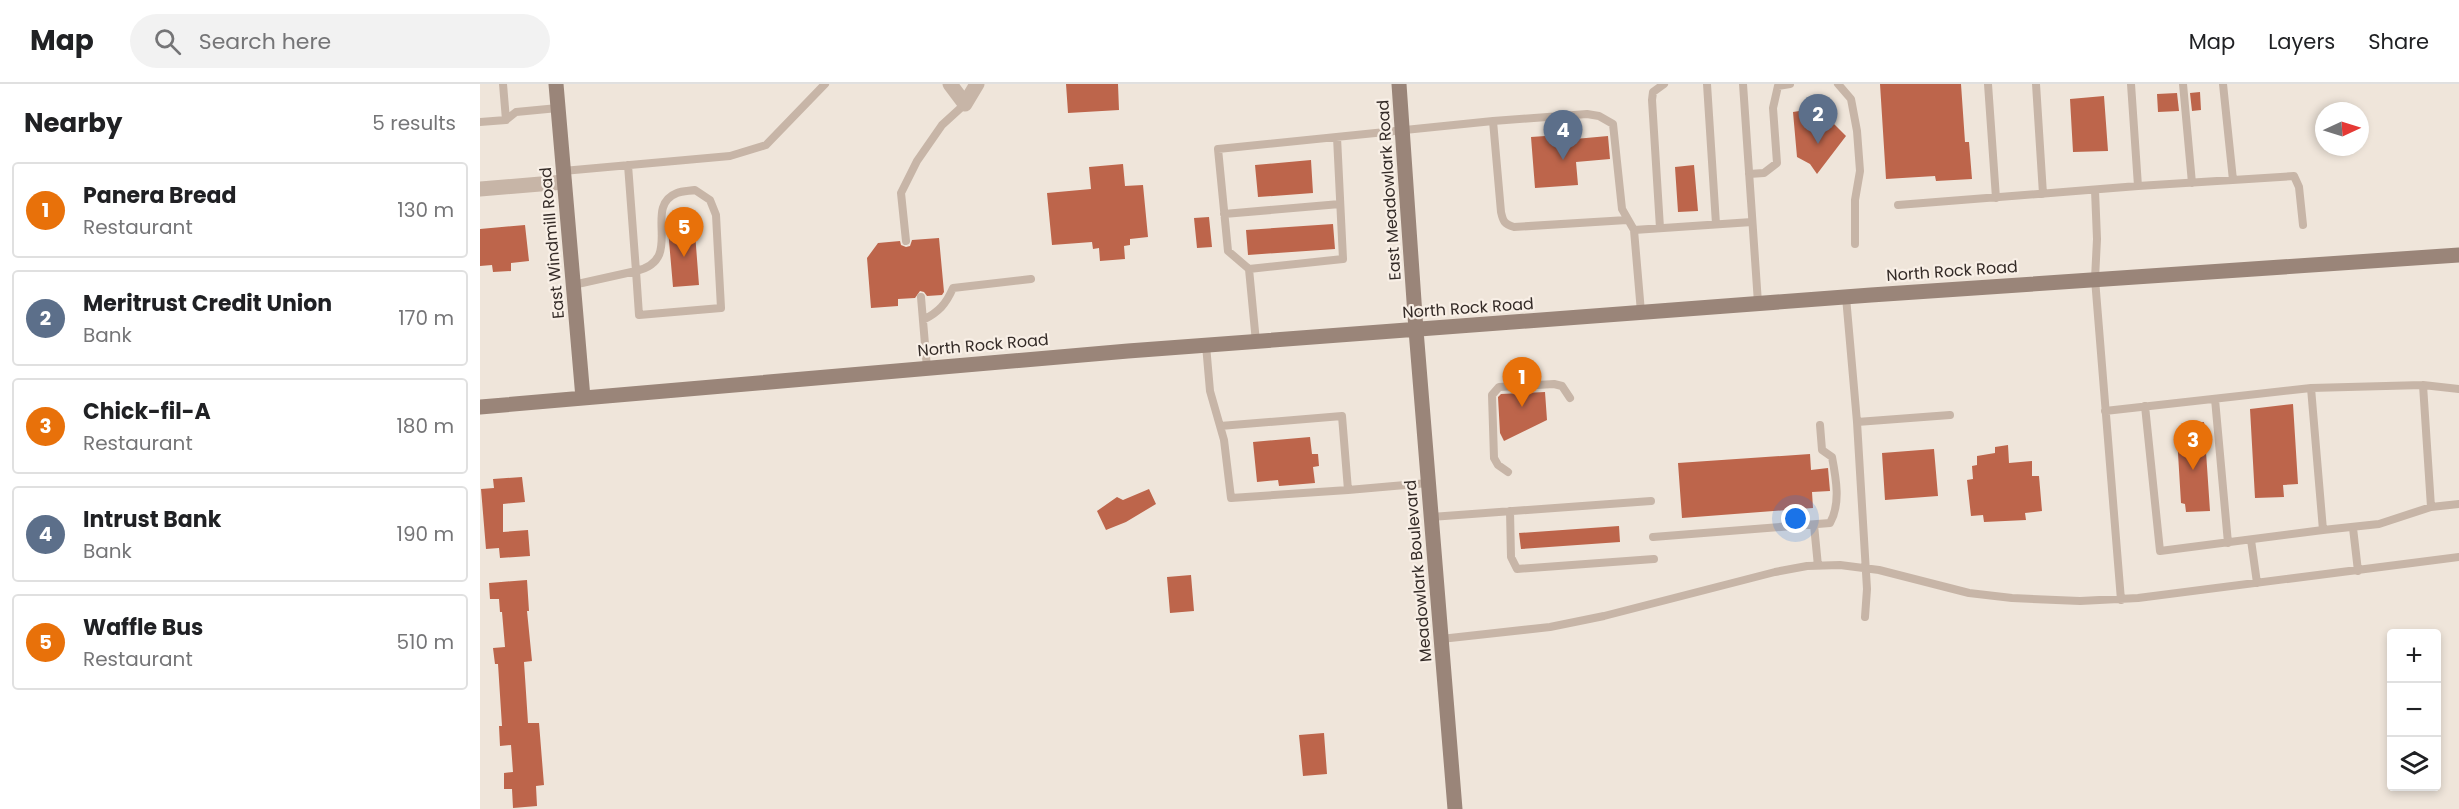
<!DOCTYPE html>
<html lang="en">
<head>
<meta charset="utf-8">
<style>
	:root { --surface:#fff; --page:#f2f2f2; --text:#202124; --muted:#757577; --line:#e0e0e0; --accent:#db2777 }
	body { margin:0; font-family:Poppins,sans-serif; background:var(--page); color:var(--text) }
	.controls { position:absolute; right:18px; bottom:18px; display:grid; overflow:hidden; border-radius:6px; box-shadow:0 3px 9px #0003 }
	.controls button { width:54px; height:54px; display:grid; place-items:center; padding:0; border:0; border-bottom:2px solid var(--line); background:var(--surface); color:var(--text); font:30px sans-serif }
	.compass { position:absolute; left:1835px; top:18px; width:54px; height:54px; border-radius:50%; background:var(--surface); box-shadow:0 3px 9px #0003; rotate:86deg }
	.you { position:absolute; left:1316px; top:435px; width:21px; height:21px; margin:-15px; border:4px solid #fff; border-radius:50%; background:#1a73e8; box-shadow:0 0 0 9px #1a73e833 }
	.badge { display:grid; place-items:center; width:39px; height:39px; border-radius:50%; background:var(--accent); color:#fff; font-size:20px; font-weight:700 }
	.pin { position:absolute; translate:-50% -50px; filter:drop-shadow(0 2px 3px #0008) }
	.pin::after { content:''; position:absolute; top:32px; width:21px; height:18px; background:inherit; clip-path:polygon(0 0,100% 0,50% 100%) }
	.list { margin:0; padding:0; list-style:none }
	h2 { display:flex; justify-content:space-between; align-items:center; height:78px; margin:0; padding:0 24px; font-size:26px }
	h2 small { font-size:20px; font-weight:400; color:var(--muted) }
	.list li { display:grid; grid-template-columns:39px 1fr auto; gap:18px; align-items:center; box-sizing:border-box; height:96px; margin:0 12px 12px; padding:0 12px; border:2px solid var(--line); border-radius:6px }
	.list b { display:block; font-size:22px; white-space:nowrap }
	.list p { margin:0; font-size:20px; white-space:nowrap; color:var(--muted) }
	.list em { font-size:20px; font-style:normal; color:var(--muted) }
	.icon { flex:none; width:33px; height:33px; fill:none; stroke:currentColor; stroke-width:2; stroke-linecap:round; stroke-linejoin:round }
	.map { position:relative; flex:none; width:1979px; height:725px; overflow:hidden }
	header { display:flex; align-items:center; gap:36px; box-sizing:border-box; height:84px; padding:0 30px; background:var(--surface); border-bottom:2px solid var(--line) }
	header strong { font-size:28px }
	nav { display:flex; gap:33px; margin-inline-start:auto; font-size:21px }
	.search { width:420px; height:54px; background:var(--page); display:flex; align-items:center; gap:15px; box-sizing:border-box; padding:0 21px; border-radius:33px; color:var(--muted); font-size:22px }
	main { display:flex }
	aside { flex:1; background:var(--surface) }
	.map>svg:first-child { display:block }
</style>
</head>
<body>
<header>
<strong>Map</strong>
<div class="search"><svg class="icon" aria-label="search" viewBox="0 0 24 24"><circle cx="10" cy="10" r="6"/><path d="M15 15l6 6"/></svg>Search here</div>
<nav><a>Map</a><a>Layers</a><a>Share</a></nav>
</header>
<main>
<aside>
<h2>Nearby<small>5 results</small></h2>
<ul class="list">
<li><span class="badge" style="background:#e8710a">1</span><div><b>Panera Bread</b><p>Restaurant</p></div><em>130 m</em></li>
<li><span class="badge" style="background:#5c6f8a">2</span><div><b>Meritrust Credit Union</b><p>Bank</p></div><em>170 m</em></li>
<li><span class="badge" style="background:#e8710a">3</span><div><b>Chick-fil-A</b><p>Restaurant</p></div><em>180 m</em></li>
<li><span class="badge" style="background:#5c6f8a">4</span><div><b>Intrust Bank</b><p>Bank</p></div><em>190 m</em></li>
<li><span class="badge" style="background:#e8710a">5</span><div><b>Waffle Bus</b><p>Restaurant</p></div><em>510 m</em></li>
</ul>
</aside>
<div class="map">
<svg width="1979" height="725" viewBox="0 0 1979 725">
	<rect width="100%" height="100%" fill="#efe5da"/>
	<!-- building -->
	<path fill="#bd654b" d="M586,0H638L639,26L588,29Z
		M1400,0H1481L1485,58H1489L1492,95L1456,97L1455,92L1406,95Z
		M1720,8L1721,26L1712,27L1710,9Z
		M1697,9L1699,27L1678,28L1677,10Z
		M1624,12L1628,67L1593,68L1590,15Z
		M1338,24L1366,52L1337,90L1330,80L1317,73L1313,28Z
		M1094,50L1095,55L1128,52L1130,75L1096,78L1098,101L1055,104L1051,53Z
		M831,76L833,109L778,113L775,81Z
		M643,80L645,102L663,101L668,153L650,155V161L644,162L645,175L620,177L619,164L613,165L612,158L572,161L567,109L611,105L609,83Z
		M1214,81L1218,127L1198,128L1195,83Z
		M729,133L732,163L717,164L714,134Z
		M214,136L219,201L193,203L188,145L198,144V138Z
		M853,140L855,165L768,171L766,146Z
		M45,141L49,177L31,179V187L13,188L12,181L0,182V145Z
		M459,154L464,208L462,211L447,212L444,208L440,207L435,214L418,215V222L391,224L387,174L398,159L420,157L421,161L426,163L430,162L432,156Z
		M1065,308L1067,336L1024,357L1020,349L1018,313L1021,310Z
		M1813,320L1818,400L1803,401L1804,413L1775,414L1770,325Z
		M1724,338L1730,427L1706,428L1705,420L1701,419L1697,353L1703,345L1712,343L1714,339Z
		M830,353L832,370H838L839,382L833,383L835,399L799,402L798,396L777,398L773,358Z
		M1528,361L1529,379L1552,377V392H1559L1562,427L1545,429L1546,436L1504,438L1503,431L1491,432L1487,396L1493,395L1492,382L1497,381V372L1515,369V363Z
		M1454,365L1458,412L1405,416L1402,369Z
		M1330,370L1331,386L1348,384L1350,407L1332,408L1333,424L1202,434L1198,379Z
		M42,393L45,418L23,420V448L48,446L50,472L20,474L19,464L6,465L1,405L14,404L13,395Z
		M669,405L676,420L646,438L626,446L617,427L637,413L643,416Z
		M1139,442L1140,458L1041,465L1039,449Z
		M711,491L714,527L690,529L687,493Z
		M47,496L49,527H47L52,577L44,578L48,639H59L64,701L56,702L57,722L33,724L32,705H24V689L33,688L31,661L20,662L19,642H22L18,580H15L13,564L25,563L22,528H20L19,515H10L9,499Z
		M844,649L847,690L823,692L819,651Z"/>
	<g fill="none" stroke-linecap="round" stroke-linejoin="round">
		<!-- lane -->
		<path stroke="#c7b5a7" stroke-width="8" d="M23,0L26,36
			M1227,0L1236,140
			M1263,0L1278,219
			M1358,0L1371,15L1377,47L1380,87L1375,116V160
			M1508,0L1516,114
			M1556,0L1563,110
			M1703,0L1712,99
			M1743,0L1753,96
			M1013,37L1107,30L1119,32L1133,40L1142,125L1154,146L1161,228
			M0,38L26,36L36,28L78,24
			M83,87L250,72L286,61L345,0
			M1269,90L1284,89L1297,79L1293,24L1298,2L1310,0
			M1658,102L1814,92L1819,103L1823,141
			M1615,106L1617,155L1615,195L1641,516
			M1418,121L1658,102L1651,0
			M744,130L860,120
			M1180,144L1172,16L1173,8L1184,0
			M1154,146L1272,138
			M426,157L421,109L437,77L462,41L485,20
			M769,185L863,175L857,53
			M93,201L156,187L159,231L241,224L236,131L230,116L215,106C210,107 202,107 197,109C161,123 206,176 156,187L148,81
			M441,213L447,284
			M1366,213L1377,338L1387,505L1385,533
			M443,236C459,228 466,220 473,204L551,195
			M776,258L769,185L748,167L738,65L1013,37L1021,128C1023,137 1024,140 1034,143L1147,136
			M726,261L730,307L744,356L751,414L868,406L862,332L740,342
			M1943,301L1979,305
			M1831,304L1943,301L1951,423L1899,440L1843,446
			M1735,315L1748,459
			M1625,327C1694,319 1762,312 1831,304L1843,446L1680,467L1665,322
			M1377,338L1470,331
			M1028,388L1018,381L1014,374L1012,311L1019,303L1074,300L1082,302L1090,314
			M868,406L948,399
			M1951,423L1979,420
			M1030,427L1031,473L1037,485L1174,475
			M951,433L1171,417
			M1334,441L1338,482
			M1873,444L1878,487
			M1173,453L1350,439C1361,420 1356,394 1352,373L1342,366L1340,341
			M1771,456L1777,499
			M961,555L1070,543L1124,532L1295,488L1327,482L1360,481L1399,486L1489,509L1532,514L1600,517L1658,514L1979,473"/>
		<!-- street -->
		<path stroke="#c7b5a7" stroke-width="15" d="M470,0L485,20L497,0
			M0,105L84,98"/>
		<!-- secondary -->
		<path stroke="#9a8579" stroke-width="15" d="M76,0L103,314
			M919,0L936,246L975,725
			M0,323L648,267L1391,211L1979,171"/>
	</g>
	<g text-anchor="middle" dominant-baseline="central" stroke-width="4.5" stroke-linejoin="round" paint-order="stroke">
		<!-- street labels -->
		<g font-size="16" fill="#342b27" stroke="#f8efe6">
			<text transform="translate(909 106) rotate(-94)">East Meadowlark Road</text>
			<text transform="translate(72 159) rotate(-95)">East Windmill Road</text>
			<text transform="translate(1472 187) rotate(-4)">North Rock Road</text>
			<text transform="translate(988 224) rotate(-4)">North Rock Road</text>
			<text transform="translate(503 261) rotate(-5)">North Rock Road</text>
			<text transform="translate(938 487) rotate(-95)">Meadowlark Boulevard</text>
		</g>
	</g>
</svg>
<div class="controls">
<button>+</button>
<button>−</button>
<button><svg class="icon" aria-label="layers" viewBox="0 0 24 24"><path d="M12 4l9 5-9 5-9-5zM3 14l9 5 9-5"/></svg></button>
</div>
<svg class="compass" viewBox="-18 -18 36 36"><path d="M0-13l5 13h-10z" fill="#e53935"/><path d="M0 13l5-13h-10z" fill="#757577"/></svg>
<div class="you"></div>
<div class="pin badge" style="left:1042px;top:323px;background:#e8710a">1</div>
<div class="pin badge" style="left:1338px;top:60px;background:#5c6f8a">2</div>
<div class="pin badge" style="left:1713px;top:386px;background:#e8710a">3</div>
<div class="pin badge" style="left:1083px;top:76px;background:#5c6f8a">4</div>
<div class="pin badge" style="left:204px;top:173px;background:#e8710a">5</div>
</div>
</main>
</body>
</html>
